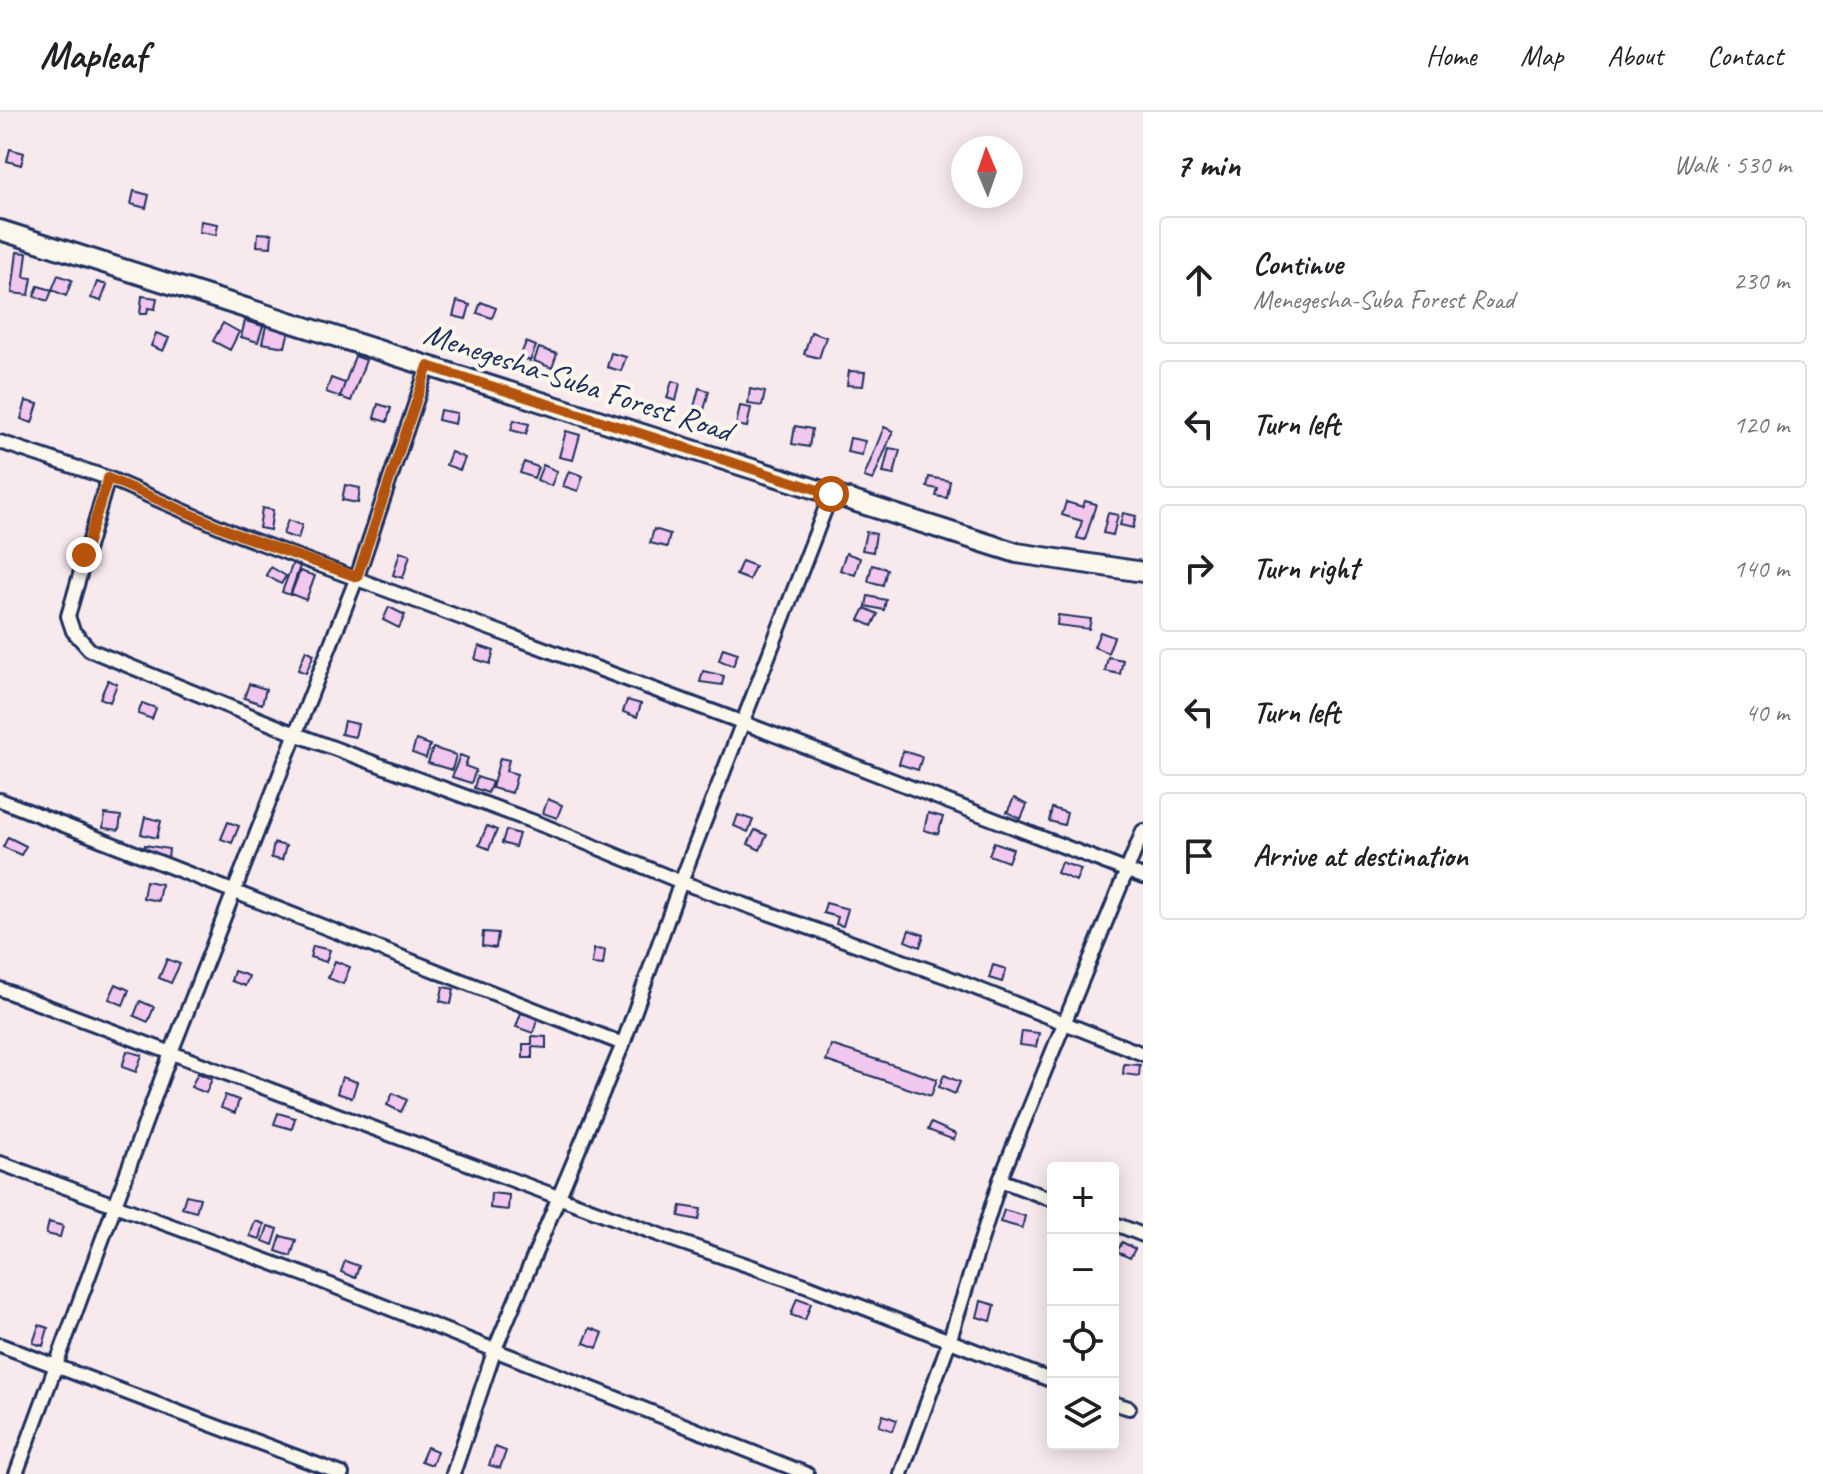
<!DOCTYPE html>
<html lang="en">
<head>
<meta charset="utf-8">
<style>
	:root { --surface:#fff; --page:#f2f2f2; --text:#202124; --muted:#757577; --line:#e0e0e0 }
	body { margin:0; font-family:Caveat,sans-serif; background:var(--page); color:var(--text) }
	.controls { position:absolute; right:24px; bottom:24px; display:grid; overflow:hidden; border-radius:8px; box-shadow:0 4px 20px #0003 }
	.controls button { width:72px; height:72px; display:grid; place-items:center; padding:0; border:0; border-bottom:2px solid var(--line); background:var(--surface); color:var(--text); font:40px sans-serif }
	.compass { position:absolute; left:951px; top:24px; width:72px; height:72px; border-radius:50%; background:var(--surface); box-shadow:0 4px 20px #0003; rotate:358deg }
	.stop { position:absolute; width:24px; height:24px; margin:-18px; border:6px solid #b45309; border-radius:50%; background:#fff }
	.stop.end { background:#b45309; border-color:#fff; box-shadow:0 2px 8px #0008 }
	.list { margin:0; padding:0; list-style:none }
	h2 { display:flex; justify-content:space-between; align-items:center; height:104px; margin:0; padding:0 32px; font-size:34px }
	h2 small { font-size:26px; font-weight:400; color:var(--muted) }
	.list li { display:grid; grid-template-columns:52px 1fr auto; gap:24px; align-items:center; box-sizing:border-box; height:128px; margin:0 16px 16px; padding:0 16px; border:2px solid var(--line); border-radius:8px }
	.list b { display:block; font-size:30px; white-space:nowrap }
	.list p { margin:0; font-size:26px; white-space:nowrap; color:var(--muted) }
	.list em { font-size:26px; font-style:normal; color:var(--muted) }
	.icon { flex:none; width:44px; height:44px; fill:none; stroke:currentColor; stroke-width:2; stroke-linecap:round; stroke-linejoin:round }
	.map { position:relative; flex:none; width:1143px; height:1362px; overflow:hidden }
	header { display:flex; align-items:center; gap:48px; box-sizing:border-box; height:112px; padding:0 40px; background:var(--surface); border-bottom:2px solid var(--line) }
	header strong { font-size:38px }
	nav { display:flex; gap:44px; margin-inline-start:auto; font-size:28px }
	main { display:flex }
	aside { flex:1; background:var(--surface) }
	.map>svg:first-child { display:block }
</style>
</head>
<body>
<header>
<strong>Mapleaf</strong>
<nav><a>Home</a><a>Map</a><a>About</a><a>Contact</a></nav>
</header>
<main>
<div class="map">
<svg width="1143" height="1362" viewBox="0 0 1143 1362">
	<rect width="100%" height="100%" fill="#f8e9ed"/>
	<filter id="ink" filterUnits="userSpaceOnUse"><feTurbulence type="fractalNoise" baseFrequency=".0125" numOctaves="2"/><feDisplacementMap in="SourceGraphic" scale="16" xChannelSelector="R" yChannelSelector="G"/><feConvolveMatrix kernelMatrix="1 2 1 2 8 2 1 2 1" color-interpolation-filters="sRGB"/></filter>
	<g filter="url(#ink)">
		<!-- building -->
		<path fill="#f2c7ee" stroke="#1b2f5e" stroke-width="2" d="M10,37L24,41L21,53L7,49Z
			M134,79L149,83L146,96L131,92Z
			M201,109L218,112L216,123L199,120Z
			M258,121L272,122L271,135L257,134Z
			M17,140L27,141L24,165L32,166L29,183L12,181Z
			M58,163L72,168L66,184L52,178Z
			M97,170L107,173L101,189L91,186Z
			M38,174L52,178L48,189L34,184Z
			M142,184L157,186L155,197L148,196L147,202H140Z
			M457,189L470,193L466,207L453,204Z
			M481,190L496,196L492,206L477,201Z
			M245,209L263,214L258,230L241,225Z
			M223,211L239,220L230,238L213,229Z
			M266,214L289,218L285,235L262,231Z
			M811,220L826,225L819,246L804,242Z
			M156,221L169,226L163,239L151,234Z
			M526,230L536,234L530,249L520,245Z
			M539,236L557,242L552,256L534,249Z
			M611,241L626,245L621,259L607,255Z
			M355,244L366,248L351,289L340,285Z
			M849,259L865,260L863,274L847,273Z
			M331,266L345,271L340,285L326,280Z
			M672,269L680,271L676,289L667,286Z
			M699,276L709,279L704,298L694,295Z
			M750,277L765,280L762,294L748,292Z
			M26,289L38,292L32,311L21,307Z
			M378,292L391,296L387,310L374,306Z
			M740,294L751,296L747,315L736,313Z
			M440,298L457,301L455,312L438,308Z
			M514,308L529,312L526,322L511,318Z
			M795,314L812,317L809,335L792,332Z
			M884,315L893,319L873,368L864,365Z
			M566,319L580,323L573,348L559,345Z
			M850,326L865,329L862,343L847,340Z
			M889,336L900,338L894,363L883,361Z
			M451,340L465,346L460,358L446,353Z
			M524,350L538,355L534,366L520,361Z
			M543,353L557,359L551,374L537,368Z
			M569,359L583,364L578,379L563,374Z
			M929,365L950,369L947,386L936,384L938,377L927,375Z
			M345,373L360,376L358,391L342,388Z
			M1085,389L1096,392L1085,428L1077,426L1082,409L1062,403L1066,390L1083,395Z
			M262,396L273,398L270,418L259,416Z
			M1108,401L1118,403L1113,423L1103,421Z
			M1123,401L1136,404L1133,416L1120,413Z
			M288,408L302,413L298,427L283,422Z
			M654,417L670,422L667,435L650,431Z
			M866,420L876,422L873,440L862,438Z
			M400,440L410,443L403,466L393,463Z
			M846,441L860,446L855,463L840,458Z
			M294,448L301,451L290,483L282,480Z
			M742,449L755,454L749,468L736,463Z
			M872,453L887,457L883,473L868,469Z
			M271,455L286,464L281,472L266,463Z
			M300,459L315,464L306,488L291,482Z
			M868,484L886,488L884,498L866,494Z
			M389,495L405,503L399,516L383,508Z
			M865,496L878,502L872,514L859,508Z
			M1058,503L1091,507L1089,517L1057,513Z
			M1100,520L1114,525L1108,541L1094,535Z
			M479,534L494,539L490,552L475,547Z
			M723,536L738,541L733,554L719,548Z
			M306,538L314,542L306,561L298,558Z
			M1108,545L1123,548L1120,562L1105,559Z
			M703,559L724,564L722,573L700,570Z
			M108,568L117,572L110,590L100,586Z
			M249,572L266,577L262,592L244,586Z
			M627,588L641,592L637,605L623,600Z
			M142,591L156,596L152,607L138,602Z
			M344,609L358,612L355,625L341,622Z
			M416,628L430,633L426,646L412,641Z
			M433,636L456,643L452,658L428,651Z
			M903,639L922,645L918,658L899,652Z
			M460,643L468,646L465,654L476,658L471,671L452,665Z
			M500,646L509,648L506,659L517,662L512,681L492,676Z
			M477,665L492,670L488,681L474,676Z
			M1014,686L1027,693L1021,707L1007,700Z
			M548,687L562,693L557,706L543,701Z
			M1052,696L1067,701L1064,713L1049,709Z
			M928,701L943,705L938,722L924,718Z
			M105,702L121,704L119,718L103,716Z
			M738,703L753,708L748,720L734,714Z
			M145,705L161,709L157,726L141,722Z
			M228,710L239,714L232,731L221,727Z
			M487,714L497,718L489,737L479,733Z
			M506,718L519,722L515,735L502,731Z
			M755,718L767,723L760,738L748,732Z
			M8,725L26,734L21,743L3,735Z
			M994,730L1013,737L1008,750L989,743Z
			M274,731L286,734L282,748L271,746Z
			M145,733L169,737L168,747L143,743Z
			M1061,750L1081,757L1076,769L1057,761Z
			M146,769L161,772L158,789L143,786Z
			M826,791L848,797L843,814L836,812L838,805L823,801Z
			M909,818L924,823L920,835L905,829Z
			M483,820L498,821L496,836L482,834Z
			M313,834L330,838L326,850L310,845Z
			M594,837L605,838L603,853L592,852Z
			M167,847L180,852L171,871L159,866Z
			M335,849L350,855L343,872L328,866Z
			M993,853L1006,857L1002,870L989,866Z
			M234,859L249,864L245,874L231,869Z
			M116,872L129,878L123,893L109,887Z
			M443,875L454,877L451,892L440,889Z
			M140,889L154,895L148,910L134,904Z
			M521,901L538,906L533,921L516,915Z
			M1022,919L1039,921L1036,935L1020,933Z
			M532,924L546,925V936L532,935V946H523V932H532Z
			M831,933L937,967L931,984L826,949Z
			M127,939L142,943L136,960L122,955Z
			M1124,952L1140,953L1139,964L1123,962Z
			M198,961L212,967L206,981L191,975Z
			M944,963L960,970L955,982L939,975Z
			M342,965L357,970L352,986L337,981Z
			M393,981L407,988L401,1000L387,993Z
			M225,983L239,988L235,1001L221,996Z
			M278,1001L295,1006L292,1017L274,1012Z
			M931,1011L956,1022L954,1028L928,1018Z
			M491,1081L509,1083L508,1098L490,1096Z
			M186,1083L200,1086L196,1100L182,1096Z
			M681,1094L701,1097L699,1108L679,1104Z
			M1004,1098L1025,1104L1022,1116L1000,1110Z
			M255,1109L264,1112L260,1127L250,1124Z
			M49,1110L63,1114L60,1125L46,1122Z
			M268,1114L278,1117L273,1133L263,1129Z
			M281,1124L296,1128L291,1144L276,1139Z
			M1122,1130L1135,1137L1130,1146L1117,1140Z
			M345,1149L359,1154L355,1166L341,1160Z
			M797,1186L811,1191L805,1208L791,1203Z
			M981,1189L995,1193L991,1209L977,1205Z
			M39,1213L48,1216L43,1234L33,1231Z
			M590,1216L603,1221L597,1236L584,1231Z
			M883,1303L897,1308L893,1319L879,1314Z
			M427,1335L437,1339L432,1353L421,1349Z
			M495,1335L506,1339L500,1356L489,1353Z"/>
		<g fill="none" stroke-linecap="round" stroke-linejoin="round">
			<!-- street casing -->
			<g stroke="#1b2f5e" stroke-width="18">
				<path id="street" d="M0,330L108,366L239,423L744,611L1143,765
					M108,366L68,504L73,519L90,538L298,623L545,714L681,770L945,864L1143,942
					M0,688L623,932
					M0,877L668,1126L808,1174L1053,1269
					M0,1051L308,1164L807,1362
					M1000,1068L1053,1088
					M1113,1111L1143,1123
					M0,1233L342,1362
					M1113,1291L1129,1296
					M16,1362L172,938L357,465L428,254
					M453,1362L495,1237L623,932L681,770L831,382
					M901,1362L949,1230L1000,1068L1143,719"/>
			</g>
			<!-- secondary casing -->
			<g stroke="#1b2f5e" stroke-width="24">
				<path id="secondary" d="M0,118L1017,441L1143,460"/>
			</g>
			<!-- street -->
			<use href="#street" stroke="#fbf7ec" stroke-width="12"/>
			<!-- secondary -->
			<use href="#secondary" stroke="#fbf7ec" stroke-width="18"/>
		</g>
	</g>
	<g fill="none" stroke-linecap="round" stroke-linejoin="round" filter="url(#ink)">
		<!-- route -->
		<path stroke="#b45309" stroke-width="10" d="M84,443L108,366L239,423L357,465L428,254L831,382"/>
	</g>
	<g text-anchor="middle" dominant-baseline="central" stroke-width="8" stroke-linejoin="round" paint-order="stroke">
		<!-- street labels -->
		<g font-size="32" fill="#1b2f5e" stroke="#fbf7ec">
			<text transform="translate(578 270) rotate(18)">Menegesha-Suba Forest Road</text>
		</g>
	</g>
</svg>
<div class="controls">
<button>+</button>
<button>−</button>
<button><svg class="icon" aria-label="locate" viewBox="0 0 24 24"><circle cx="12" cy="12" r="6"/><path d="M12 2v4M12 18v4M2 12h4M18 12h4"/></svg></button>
<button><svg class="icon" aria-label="layers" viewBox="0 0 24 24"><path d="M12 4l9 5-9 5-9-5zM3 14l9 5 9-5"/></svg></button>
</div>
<svg class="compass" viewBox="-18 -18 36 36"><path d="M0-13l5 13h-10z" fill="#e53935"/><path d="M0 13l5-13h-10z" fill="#757577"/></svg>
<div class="stop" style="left:831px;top:382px"></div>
<div class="stop end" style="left:84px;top:443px"></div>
</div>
<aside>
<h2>7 min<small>Walk · 530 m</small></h2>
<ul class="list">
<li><svg class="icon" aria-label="ahead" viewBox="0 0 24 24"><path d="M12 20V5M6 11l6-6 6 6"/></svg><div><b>Continue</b><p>Menegesha-Suba Forest Road</p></div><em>230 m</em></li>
<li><svg class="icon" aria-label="left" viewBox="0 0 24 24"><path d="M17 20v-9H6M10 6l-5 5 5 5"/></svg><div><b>Turn left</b></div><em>120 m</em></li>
<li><svg class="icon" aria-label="right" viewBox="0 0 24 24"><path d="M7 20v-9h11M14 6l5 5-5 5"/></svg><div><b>Turn right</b></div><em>140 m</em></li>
<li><svg class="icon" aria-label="left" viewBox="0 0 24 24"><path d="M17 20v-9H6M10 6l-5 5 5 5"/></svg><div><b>Turn left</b></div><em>40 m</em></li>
<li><svg class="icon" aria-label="arrive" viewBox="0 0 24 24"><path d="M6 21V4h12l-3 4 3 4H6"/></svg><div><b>Arrive at destination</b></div></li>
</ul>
</aside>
</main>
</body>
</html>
